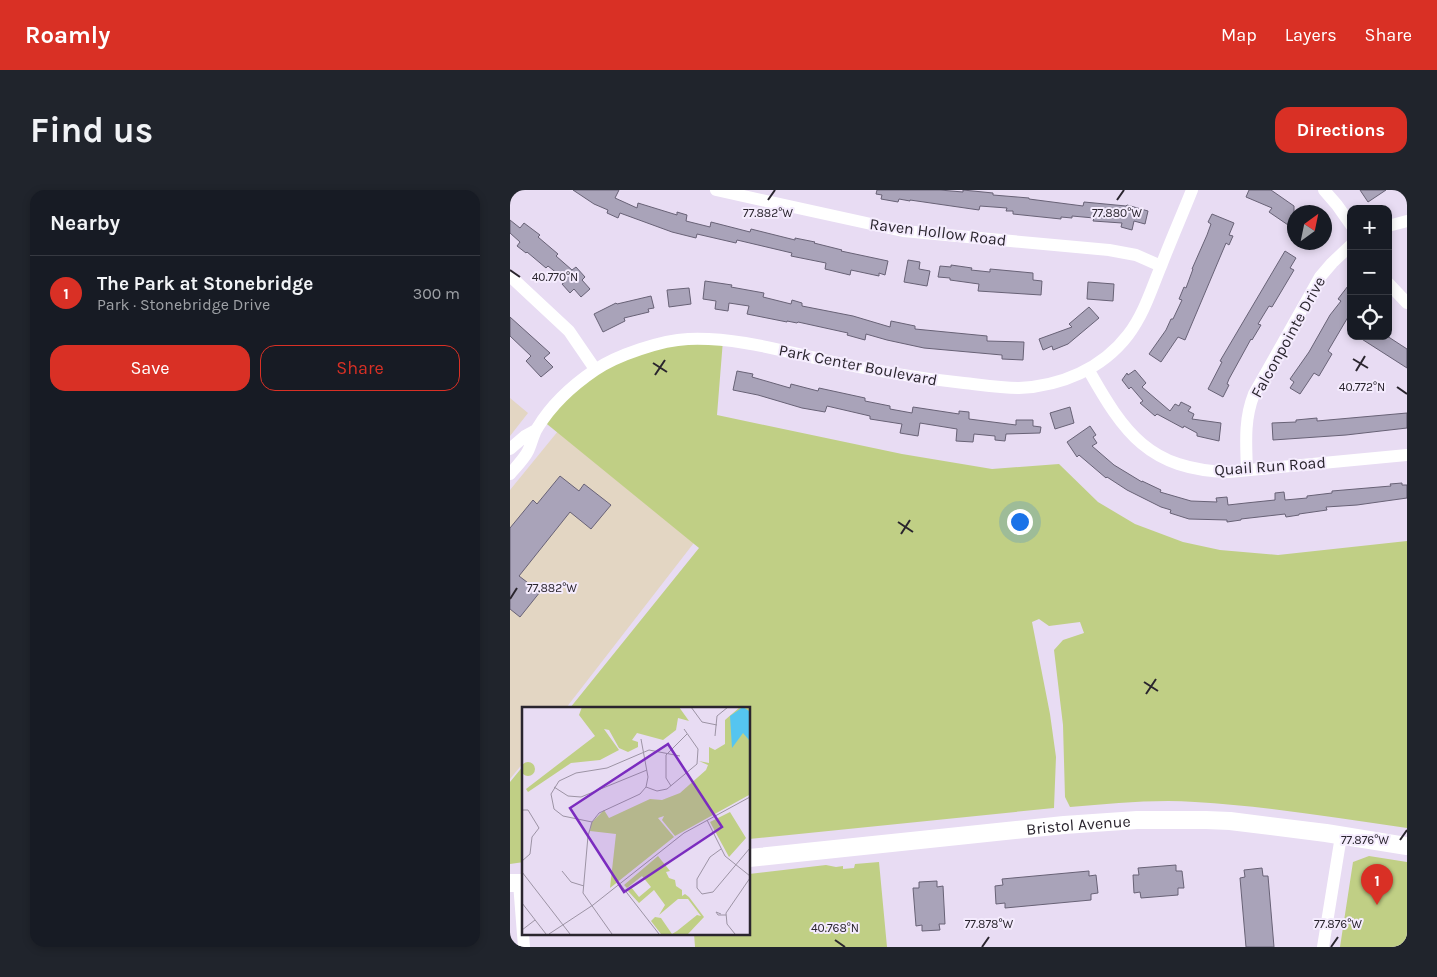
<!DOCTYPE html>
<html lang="en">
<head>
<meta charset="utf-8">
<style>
	:root { --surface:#171b24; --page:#20242c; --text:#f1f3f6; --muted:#9ea1a6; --line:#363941; --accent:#d93025 }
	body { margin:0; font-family:Karla,sans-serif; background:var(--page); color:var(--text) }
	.controls { position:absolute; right:15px; top:15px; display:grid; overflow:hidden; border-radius:10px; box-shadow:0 2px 8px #0003 }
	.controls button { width:45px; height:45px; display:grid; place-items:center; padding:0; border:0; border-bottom:1px solid var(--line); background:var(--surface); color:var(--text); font:25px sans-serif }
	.compass { position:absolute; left:777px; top:15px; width:45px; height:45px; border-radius:50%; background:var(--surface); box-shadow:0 2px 8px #0003; rotate:33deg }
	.you { position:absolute; left:509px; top:331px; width:18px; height:18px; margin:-12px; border:4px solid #fff; border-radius:50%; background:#1a73e8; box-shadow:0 0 0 8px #1a73e833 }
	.badge { display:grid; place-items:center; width:32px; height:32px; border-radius:50%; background:var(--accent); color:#fff; font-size:16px; font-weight:700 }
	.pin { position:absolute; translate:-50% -41px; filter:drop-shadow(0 1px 2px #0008) }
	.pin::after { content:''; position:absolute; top:26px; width:18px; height:15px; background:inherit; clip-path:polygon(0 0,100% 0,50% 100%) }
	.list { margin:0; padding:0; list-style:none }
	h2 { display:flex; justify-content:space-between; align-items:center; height:65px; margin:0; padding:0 20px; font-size:21px }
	h2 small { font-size:16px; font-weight:400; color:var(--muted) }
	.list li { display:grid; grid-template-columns:32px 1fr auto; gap:15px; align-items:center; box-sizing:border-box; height:75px; padding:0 20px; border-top:1px solid var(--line) }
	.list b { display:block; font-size:19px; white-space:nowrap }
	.list p { margin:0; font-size:16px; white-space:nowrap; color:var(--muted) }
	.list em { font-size:16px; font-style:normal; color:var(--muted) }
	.actions { display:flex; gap:10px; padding:15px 20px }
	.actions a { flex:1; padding:11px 0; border:1px solid var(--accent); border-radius:15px; text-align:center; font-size:18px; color:var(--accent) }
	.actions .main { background:var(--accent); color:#fff }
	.icon { flex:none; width:28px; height:28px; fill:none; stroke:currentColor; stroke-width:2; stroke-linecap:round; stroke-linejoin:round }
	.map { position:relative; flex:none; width:897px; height:757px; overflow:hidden; border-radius:15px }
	header { display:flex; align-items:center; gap:30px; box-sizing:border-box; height:70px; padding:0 25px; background:var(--accent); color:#fff }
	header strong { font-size:24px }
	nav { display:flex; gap:28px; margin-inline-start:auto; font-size:18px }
	.intro { display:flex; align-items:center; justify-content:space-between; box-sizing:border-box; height:120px; padding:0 30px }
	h1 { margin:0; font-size:35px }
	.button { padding:12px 22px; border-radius:15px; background:var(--accent); color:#fff; font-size:18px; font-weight:700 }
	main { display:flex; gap:30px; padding:0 30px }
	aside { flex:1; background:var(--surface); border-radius:15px; box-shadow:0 2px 8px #0003 }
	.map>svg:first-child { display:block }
</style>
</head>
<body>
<header>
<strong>Roamly</strong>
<nav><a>Map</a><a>Layers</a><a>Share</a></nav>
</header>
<div class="intro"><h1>Find us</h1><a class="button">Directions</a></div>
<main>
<aside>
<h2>Nearby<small></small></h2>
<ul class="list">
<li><span class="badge">1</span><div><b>The Park at Stonebridge</b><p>Park · Stonebridge Drive</p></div><em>300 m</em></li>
</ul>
<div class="actions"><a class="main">Save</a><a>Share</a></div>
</aside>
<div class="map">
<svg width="897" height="757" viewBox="0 0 897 757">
	<rect width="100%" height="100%" fill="#e8dcf3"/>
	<!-- commercial -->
	<path fill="#e3d6c3" d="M0,208L18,223L0,246Z
		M53,235L190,345L56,518H14V572L0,589V300Z"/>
	<!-- green -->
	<path fill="#c0cf85" d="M213,150L207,225L392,264L482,279L549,274L588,312L625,334L673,352L710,360L768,365L897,351V638C827,628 756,616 685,612C644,609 601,614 560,617L555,607L553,535L544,460L553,450L574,443L570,432L539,436L529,429L522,432L540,524L546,567L544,618L239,649V518H60L189,358L32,230L76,187L141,156Z
		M14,575V672L0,674V592Z
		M859,666L897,672V757H830L843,672Z
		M369,672L377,757H185L184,743H239V684L316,675L326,677L333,676V679L344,678L345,674Z"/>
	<!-- building -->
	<path fill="#a9a3b9" stroke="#686276" d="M63,0H109L105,8L127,18L128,13L167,25V22L177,25L176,31L200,37L201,32L240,42L241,39L285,50V48L305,52L304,53L332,60L331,61L378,71L375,85L369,83V86L341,80L340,85L315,79L316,73L281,66L282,63L227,50L226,53L187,44L186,48L162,42L110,23L108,28L97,23L98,20L84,14Z
		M367,0H430L453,2V0L483,3V5L519,8V9L573,16L574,12L616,16L617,15L638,21L635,34L624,31L622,40L611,37L612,33L583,31L584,28L562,26V28L551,27V29L503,24V21H496L497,18L470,16L469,20L400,10V11L389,9L388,12L371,9L372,5L366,4Z
		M739,0H761L784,16V31L781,37L759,22L762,18L736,7Z
		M850,0H876L858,12Z
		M702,24L724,33L719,45L723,46L719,55L716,53L675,150L668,147L651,172L639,164L656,140L661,129H663L672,110L669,109L674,97L676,98L683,79H682L697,45L701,34L698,32Z
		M0,30L10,38L14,33L30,45L28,47L48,64L46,66L62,80L66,77L75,87L72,90L80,99L71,107L64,99L60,103L52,94L55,92L48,84L38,76L36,78L17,62L16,63L7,56L10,52L0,43Z
		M775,61L786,68L780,78L784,80L762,117L759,116L748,134L751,135L742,150L741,149L719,189L717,194L719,195L713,207L698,199L712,172L710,171Z
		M398,70L410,72L409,79L420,81L417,96L394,92Z
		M441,75L462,78L461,80L480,82V79L523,83V90L532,91L531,105L468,101L469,94L440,90V88L428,87L430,76L441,77Z
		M195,91L222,95L221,97L254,103L253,107L281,114L282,110L292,113V116L343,126L380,137L381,131L405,136V139L477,146V151L514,152L513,170L492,169V165L414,158L377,150L356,144L355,150L337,145L338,143L288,132L287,133L277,131V132L237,124L239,116L219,113L218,121L205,119L206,111L193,109Z
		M578,92L604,94L603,111L577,109Z
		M841,92V122L818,161L822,164L809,186L804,183L790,204L780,198L784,192L780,189L799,162L820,125L831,111L828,109Z
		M179,98L181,114L159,117L157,100Z
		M141,106L144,118L138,119L139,122L114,128L115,131L93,142L84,124L106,113L107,114Z
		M579,117L589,128L558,154L543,160L542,156L533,160L529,149L562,137L559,134Z
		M0,127L40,163L34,168L43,177L31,187L16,171L21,166L0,146Z
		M847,146H877L897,159V178Z
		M625,180L636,193L632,197L660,221L665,214L669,216L671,212L681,217L678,221L684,224L682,229L711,233L709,251L687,246V243L674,236L673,238L647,224L645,226L630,213L633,211L621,197L619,199L612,190L617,183L618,185Z
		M227,181L243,184L242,187L280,198L281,194L308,201L309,198L355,208V211L380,216V219L402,223L403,217L449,224V221L459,222V229L506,235V230H523V236L531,237L530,243L496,244L495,251L485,250V246L464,244L463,252L446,251L447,239L410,233L408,246L390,243L392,234L360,229V226L317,216L315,222L292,218L248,205L223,200Z
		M560,217L564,233L545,239L540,223Z
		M897,223V238L836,245L763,250L762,233L786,232V230L807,228V231Z
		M580,236L586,245L583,247L587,253L582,256L604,275L632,292V291L651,300L650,302L681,311L707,312L706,308L717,307L718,315L736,313L765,310V303L774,302L775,310L797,308V306L822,303V301L881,296L880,294L892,293V295H897V308L847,315L816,317L817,320L789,324V325L776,327L775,324L731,329V330L717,332V330L679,329L660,323L661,320L651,317L617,300L597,287L596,288L569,265L567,267L557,252Z
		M50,286L69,301L74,294L101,315L81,339L60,322L9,386L30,402L10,427L0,419V338L23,310L27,314Z
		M666,675V681H672L674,698H668V705L631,708L630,702L624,703L623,685H629L628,678Z
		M752,678L753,686H758L764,757H736L730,688L735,687L734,680Z
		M579,681V686L586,685L588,703L581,704V710L495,718V713L486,714L485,696L493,695L492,689Z
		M427,691V697L433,696L435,734H429L430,740L412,741V735L406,736L403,698H409V692Z"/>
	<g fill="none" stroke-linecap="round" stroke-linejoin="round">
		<!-- street -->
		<path stroke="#fff" stroke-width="12" d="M206,0L393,41L599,60L626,65L651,76
			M814,0L827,15L841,35
			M878,36L897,31
			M0,86L59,141L85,179
			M878,93L897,113
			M578,179C614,243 639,280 719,282L897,265
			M0,259L15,246L26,240
			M737,280C736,253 734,229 744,204L810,87L822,73L841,55
			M0,284C6,277 14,269 18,261C22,253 23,244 28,237C42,214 63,195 85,180C107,165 152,150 178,149C225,147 269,160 314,170C360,180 406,188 454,193C472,195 491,198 509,198C551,196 592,179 618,145C634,124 641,100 651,76C661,50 672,25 682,0
			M9,693L14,757
			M813,757L831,646"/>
		<!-- secondary -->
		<g stroke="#fff" stroke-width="18">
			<path id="s1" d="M239,668L554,635L627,630H696L720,631L816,643L897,656"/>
			<path d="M0,693H14"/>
		</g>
	</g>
	<!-- ticks -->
	<path fill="none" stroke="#2a252e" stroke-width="2" d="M258,10L265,0M607,10L614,0M0,80L10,87M843,169L858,178M143,173L157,182M846,181L855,166M145,185L155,170M887,197L897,204M388,332L403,342M391,344L400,330M0,409L7,398M634,492L648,501M636,504L646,489M890,650L897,640M325,750L335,757M472,757L479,747M821,757L828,747"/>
	<g text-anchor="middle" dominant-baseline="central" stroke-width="4" stroke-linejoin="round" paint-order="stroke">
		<!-- street labels -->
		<g font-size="16" fill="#2a252e" stroke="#f4ebfd">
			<text transform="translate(428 42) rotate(7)">Raven Hollow Road</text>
			<text transform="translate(778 147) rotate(-61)">Falconpointe Drive</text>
			<text transform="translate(348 175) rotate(11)">Park Center Boulevard</text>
			<text transform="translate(760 276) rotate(-4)">Quail Run Road</text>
			<text stroke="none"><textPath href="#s1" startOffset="331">Bristol Avenue</textPath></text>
		</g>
	</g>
	<!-- overview -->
	<g transform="translate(12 517)">
		<rect width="228" height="228" fill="#e8dcf3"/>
		<path d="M60,0H157L167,14L156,11L154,23L141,33L115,26L110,33L116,35V40L106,45L97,41L87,23L82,22L97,43L78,53L49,56L6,85L4,82L73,29L57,8ZM218,0H227V88L153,129L140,113L142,109L136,111L152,130L88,181L94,127L68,124L69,116L82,103L87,111L128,92L140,93L158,86L184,63L186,58L177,54L187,56V40L193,43L203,37V13ZM-1 62a7 7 0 1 1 14 0a7 7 0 1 1-14 0ZM208,105L224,131L207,150L188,115ZM136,149L148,164L144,165L147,171L153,173L154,179L160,183V189L163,187L167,190L182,210L166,227H139L129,214L133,210L139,211L150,227L155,224L175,208L179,209L166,192H156L137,208L143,198L132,183L117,196L106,184L109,180L117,190L129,180L120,169L105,181L102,178Z" fill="#c0cf85"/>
		<path d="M221,0L227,4V33L221,26L210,41L208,9Z" fill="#55c5f0"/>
		<path fill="none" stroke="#9c93a4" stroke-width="1" d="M169,0L180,15L195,18M193,29L195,9L206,0M149,79L144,71V48L165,27M32,80L46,89L59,90L125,63M124,80L135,84L145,82L175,57L176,42L162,22M0,103H6L17,121L10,130L8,147L0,154M185,113L203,149L228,169M70,115L41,109L32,102L29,87L37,74L54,66L85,61L127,43L158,49M199,142L188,150L175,172V181L180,187L191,185L228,141M40,164L49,175L62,179M0,165L48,227M98,177L137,227M0,196L24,227M199,207L194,205L196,208H204M0,223L13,213M27,227L71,198L162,126L228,90M90,227L61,186L66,129L70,115L77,106L118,87L124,80L126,70L119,32M213,227L205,217L204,206L228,171"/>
		<path fill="#7b2cbf" fill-opacity="0.15" stroke="#7b2cbf" stroke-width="2.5" d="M146,37L200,120L102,185L48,101Z"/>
		<rect width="228" height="228" fill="none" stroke="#2a252e" stroke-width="2.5"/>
	</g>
	<g font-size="12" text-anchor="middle" fill="#2a252e" stroke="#f4ebfd" stroke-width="4" stroke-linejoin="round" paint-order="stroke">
		<text x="258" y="27">77.882°W</text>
		<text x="607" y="27">77.880°W</text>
		<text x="45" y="91">40.770°N</text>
		<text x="852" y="201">40.772°N</text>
		<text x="42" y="402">77.882°W</text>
		<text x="855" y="654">77.876°W</text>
		<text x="479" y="738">77.878°W</text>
		<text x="828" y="738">77.876°W</text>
		<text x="325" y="742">40.768°N</text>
	</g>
</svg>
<div class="controls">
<button>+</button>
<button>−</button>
<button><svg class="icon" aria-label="locate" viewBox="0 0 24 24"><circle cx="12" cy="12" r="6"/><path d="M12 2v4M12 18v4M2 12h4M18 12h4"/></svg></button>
</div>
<svg class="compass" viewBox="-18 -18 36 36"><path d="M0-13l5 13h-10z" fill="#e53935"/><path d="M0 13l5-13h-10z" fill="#9ea1a6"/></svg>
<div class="you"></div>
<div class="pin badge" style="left:867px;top:715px">1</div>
</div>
</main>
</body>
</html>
